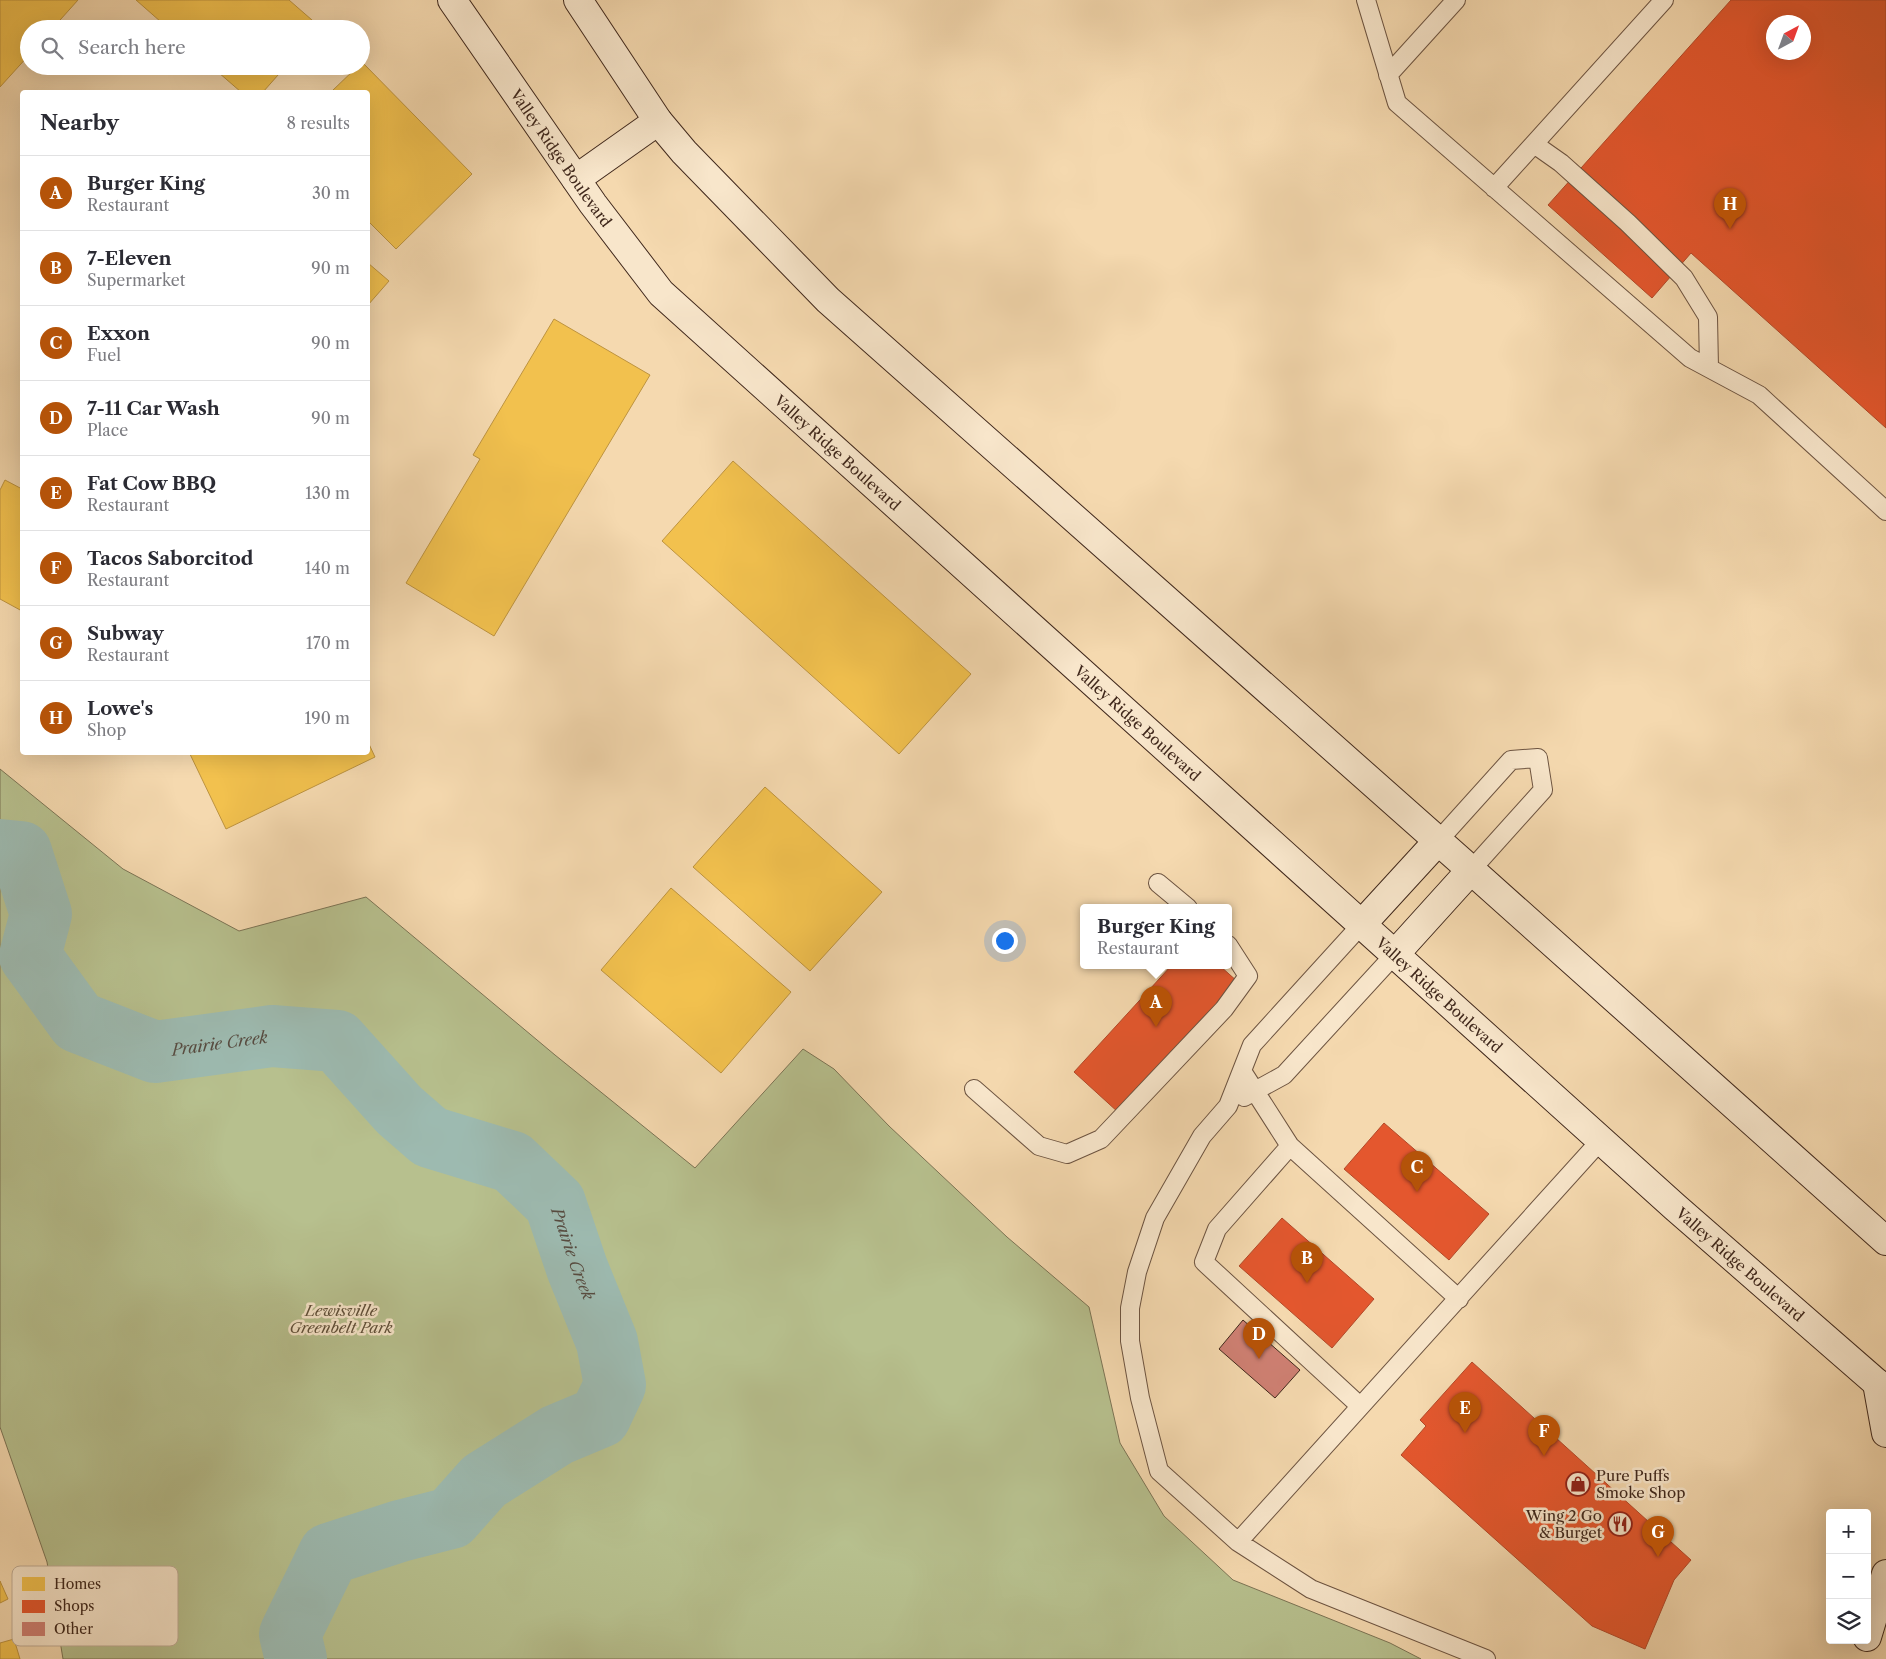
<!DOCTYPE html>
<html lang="en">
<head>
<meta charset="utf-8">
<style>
	:root { --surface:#fff; --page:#f7f7f7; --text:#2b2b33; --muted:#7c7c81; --line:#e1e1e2; --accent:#b45309 }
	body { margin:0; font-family:"Libre Caslon Text",serif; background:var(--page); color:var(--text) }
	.controls { position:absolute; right:15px; bottom:15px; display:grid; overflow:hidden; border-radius:5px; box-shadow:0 5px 20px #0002 }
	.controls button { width:45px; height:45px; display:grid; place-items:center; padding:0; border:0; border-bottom:1px solid var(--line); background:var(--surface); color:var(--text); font:25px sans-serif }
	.compass { position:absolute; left:1766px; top:15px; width:45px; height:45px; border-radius:50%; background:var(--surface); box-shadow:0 5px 20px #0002; rotate:41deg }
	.you { position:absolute; left:1004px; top:940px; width:18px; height:18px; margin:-12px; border:4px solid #fff; border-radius:50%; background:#1a73e8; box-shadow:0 0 0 8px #1a73e833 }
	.badge { display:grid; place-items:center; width:32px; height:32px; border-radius:50%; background:var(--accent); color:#fff; font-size:16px; font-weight:700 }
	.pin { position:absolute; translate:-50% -41px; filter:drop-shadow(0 1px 2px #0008) }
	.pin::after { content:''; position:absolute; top:26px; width:18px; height:15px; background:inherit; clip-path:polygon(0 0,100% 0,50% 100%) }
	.popup { position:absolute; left:1080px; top:904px; width:152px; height:65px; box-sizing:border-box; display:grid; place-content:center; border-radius:5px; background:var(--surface); filter:drop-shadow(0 1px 4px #0005); font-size:16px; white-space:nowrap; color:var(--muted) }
	.popup b { font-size:19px; color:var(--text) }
	.popup::after { content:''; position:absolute; left:50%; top:100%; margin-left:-10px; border:10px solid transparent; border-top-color:var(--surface) }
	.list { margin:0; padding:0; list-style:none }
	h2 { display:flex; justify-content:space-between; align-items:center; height:65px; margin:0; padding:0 20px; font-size:21px }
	h2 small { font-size:16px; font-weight:400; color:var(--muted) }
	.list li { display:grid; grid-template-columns:32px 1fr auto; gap:15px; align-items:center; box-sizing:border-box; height:75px; padding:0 20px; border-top:1px solid var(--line) }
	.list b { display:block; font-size:19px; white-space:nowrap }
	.list p { margin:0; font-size:16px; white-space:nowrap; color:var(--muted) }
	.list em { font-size:16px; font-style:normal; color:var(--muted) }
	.icon { flex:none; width:28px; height:28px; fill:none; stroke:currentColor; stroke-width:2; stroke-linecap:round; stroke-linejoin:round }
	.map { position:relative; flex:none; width:1886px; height:1659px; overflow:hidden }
	.search { position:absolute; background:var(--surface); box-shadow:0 5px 20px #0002; left:20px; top:20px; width:350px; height:55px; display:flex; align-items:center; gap:12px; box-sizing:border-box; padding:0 18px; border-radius:28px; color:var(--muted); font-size:19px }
	.panel { position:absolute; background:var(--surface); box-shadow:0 5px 20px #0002; left:20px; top:90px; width:350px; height:665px; border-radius:5px }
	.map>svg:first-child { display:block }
</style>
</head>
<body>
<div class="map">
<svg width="1886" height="1659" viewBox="0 0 1886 1659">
	<rect width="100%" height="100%" fill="#f5d9af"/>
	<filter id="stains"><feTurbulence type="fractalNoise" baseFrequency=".004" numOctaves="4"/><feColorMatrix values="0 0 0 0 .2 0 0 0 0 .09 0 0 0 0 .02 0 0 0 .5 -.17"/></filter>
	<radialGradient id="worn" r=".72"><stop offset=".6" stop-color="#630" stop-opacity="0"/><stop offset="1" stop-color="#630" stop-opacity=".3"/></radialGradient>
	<!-- green -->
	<path fill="#b7c08e" stroke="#7c7455" d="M0,769L123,869L239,931L366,897L555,1055L695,1168L803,1049L834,1069L889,1126L1007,1237L1089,1307L1120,1443L1164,1516L1233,1580L1390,1643L1421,1659H63L47,1562L0,1427Z"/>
	<!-- homes -->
	<path fill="#f2c14e" stroke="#bd933f" d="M0,0H78L52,29H29V55L0,87Z
		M136,0H289L320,27L169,29Z
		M362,62L472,174L396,249L368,221V92H331L358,66H361Z
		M211,66H286L263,92H241Z
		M368,263L389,281L368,305Z
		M554,319L650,375L494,636L406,583L480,459L473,455Z
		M733,461L971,674L899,754L662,541Z
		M5,480L22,489V611L0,599V490Z
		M368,742L375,757L226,829L189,752H368Z
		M765,787L882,892L810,971L693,867Z
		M671,888L791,992L721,1073L601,970Z
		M0,1581L8,1599L0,1603Z
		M14,1639L20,1659H0V1643Z"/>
	<!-- shops -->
	<path fill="#e4572e" stroke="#b34929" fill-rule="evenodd" d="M1731,0H1886V428L1691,253L1652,298L1548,205ZM1774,22H1804V52H1774Z
		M1171,966H1220L1238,982L1119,1113L1074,1072Z
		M1384,1123L1489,1214L1449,1260L1344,1169Z
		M1282,1218L1374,1299L1332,1348L1239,1266Z
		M1472,1362L1691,1560L1674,1580L1645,1649L1592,1626L1401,1455L1426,1426L1420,1420Z"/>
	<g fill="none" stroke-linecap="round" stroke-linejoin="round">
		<!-- river -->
		<path stroke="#9dbab0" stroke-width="62" id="s1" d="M0,850L21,852L41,914L30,956L78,1022L155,1052L272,1036L337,1041L399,1110L430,1137L512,1162L555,1203L577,1268L607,1342L615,1385L600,1417L557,1435L484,1481L451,1518L400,1531L329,1554L290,1634L296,1659"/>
	</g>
	<!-- building -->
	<path fill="#cf8073" stroke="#40281c" d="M1243,1320L1300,1370L1275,1398L1219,1349Z"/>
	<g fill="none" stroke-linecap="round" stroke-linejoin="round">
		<!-- service casing -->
		<g stroke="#6d5441" stroke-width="20">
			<path id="service" d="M1366,0L1397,103L1690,358L1759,395L1886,511
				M1388,75L1456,0
				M1534,144L1561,163L1628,223L1684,278L1708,317L1709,368
				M1494,188L1664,0
				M1438,841L1511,760L1538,758L1543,790L1471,870
				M1158,883L1188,908
				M1362,924L1252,1045L1228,1106L1202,1136L1155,1218L1137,1272L1130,1308V1341L1140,1398L1159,1471L1238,1542L1311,1589L1486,1659
				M1242,1071L1290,1146L1459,1299
				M974,1089L1039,1146L1067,1154L1101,1139L1224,1009L1248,976L1228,945
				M1244,1097L1284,1075L1395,954
				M1290,1146L1217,1229L1204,1262L1360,1406
				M1238,1542L1601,1140"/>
		</g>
		<!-- secondary casing -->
		<g stroke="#40281c" stroke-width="30">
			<g id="secondary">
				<path id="s2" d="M452,0L593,204L661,293L1675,1207L1886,1391"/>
				<path d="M578,0L658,121L684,152L828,300L1471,870L1886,1241"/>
				<path d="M576,179L658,121"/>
				<path d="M1362,924L1438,841"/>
				<path d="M1395,954L1471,870"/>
				<path d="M1877,1383L1886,1433"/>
				<path d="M1867,1637L1886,1574"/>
			</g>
		</g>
		<!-- service -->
		<use href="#service" stroke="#f8e6cb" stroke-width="18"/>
		<!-- secondary -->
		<use href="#secondary" stroke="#f8e6cb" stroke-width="28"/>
	</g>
	<!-- icons -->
	<defs>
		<g id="shop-ring" transform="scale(1.25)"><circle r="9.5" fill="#f8e6cb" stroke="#8f2418" stroke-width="1.5"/><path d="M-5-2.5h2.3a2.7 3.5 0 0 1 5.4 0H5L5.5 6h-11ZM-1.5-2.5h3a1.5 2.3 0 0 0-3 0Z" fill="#8f2418"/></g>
		<g id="restaurant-ring" transform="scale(1.25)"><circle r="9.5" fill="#f8e6cb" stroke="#8f2418" stroke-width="1.5"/><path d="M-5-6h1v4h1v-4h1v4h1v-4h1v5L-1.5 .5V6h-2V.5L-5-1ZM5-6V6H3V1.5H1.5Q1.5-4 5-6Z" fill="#8f2418"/></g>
	</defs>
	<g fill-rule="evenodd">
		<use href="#shop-ring" x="1578" y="1484"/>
		<use href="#restaurant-ring" x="1620" y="1524"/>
	</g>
	<g text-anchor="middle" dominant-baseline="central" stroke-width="5" stroke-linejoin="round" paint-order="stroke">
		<!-- street labels -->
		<g font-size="15" fill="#40281c" stroke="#f8e6cb">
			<text stroke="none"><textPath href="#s2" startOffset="192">Valley Ridge Boulevard</textPath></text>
			<text stroke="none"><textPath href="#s2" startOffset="598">Valley Ridge Boulevard</textPath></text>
			<text stroke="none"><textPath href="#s2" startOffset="1002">Valley Ridge Boulevard</textPath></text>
			<text stroke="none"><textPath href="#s2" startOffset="1408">Valley Ridge Boulevard</textPath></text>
			<text stroke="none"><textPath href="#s2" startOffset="1812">Valley Ridge Boulevard</textPath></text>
		</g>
		<!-- park labels -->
		<g font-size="15" font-style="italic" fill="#5e4e38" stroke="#f8e6cb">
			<text x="341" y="1310">Lewisville<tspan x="341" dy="17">Greenbelt Park</tspan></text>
		</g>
		<!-- poi labels -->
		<g font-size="15" fill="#40281c" stroke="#f8e6cb" text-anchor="start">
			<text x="1596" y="1475">Pure Puffs<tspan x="1596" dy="17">Smoke Shop</tspan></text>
			<text x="1602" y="1515" text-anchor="end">Wing 2 Go<tspan x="1602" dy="17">&amp; Burget</tspan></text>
		</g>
		<!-- water labels -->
		<g font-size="16" font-style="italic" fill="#574c41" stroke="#f8e6cb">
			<text stroke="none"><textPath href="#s1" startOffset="359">Prairie Creek</textPath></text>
			<text stroke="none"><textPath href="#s1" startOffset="810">Prairie Creek</textPath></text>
		</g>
	</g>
	<!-- legend -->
	<rect x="12" y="1566" width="166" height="80" rx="8" fill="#f8e6cb" stroke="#c1ad96" stroke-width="1"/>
	<rect x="22" y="1577" width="23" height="14" fill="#f2c14e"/>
	<rect x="22" y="1600" width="23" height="13" fill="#e4572e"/>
	<rect x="22" y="1622" width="23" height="14" fill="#cf8073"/>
	<g font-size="14" fill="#40281c">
		<text x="54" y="1589">Homes</text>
		<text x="54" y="1611">Shops</text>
		<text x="54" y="1634">Other</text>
	</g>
	<rect width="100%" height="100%" filter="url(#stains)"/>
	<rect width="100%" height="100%" fill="url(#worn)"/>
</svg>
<div class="controls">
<button>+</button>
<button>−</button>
<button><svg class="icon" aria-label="layers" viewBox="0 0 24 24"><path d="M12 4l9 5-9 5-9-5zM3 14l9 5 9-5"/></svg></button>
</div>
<svg class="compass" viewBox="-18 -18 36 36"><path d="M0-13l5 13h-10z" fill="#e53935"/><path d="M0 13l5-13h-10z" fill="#7c7c81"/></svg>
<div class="you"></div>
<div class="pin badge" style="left:1156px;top:1027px">A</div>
<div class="popup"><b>Burger King</b>Restaurant</div>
<div class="pin badge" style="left:1307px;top:1283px">B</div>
<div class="pin badge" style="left:1417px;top:1192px">C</div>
<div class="pin badge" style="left:1259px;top:1359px">D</div>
<div class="pin badge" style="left:1465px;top:1433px">E</div>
<div class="pin badge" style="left:1544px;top:1456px">F</div>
<div class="pin badge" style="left:1658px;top:1557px">G</div>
<div class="pin badge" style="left:1730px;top:229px">H</div>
<div class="search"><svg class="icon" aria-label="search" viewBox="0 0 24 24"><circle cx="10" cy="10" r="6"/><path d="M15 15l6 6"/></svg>Search here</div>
<section class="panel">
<h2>Nearby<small>8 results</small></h2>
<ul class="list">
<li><span class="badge">A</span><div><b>Burger King</b><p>Restaurant</p></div><em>30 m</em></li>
<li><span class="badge">B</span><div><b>7-Eleven</b><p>Supermarket</p></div><em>90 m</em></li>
<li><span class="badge">C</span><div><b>Exxon</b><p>Fuel</p></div><em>90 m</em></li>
<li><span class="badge">D</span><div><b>7-11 Car Wash</b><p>Place</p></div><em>90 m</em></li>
<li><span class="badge">E</span><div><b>Fat Cow BBQ</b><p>Restaurant</p></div><em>130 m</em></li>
<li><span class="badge">F</span><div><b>Tacos Saborcitod</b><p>Restaurant</p></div><em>140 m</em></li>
<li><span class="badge">G</span><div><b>Subway</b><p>Restaurant</p></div><em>170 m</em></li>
<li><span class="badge">H</span><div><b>Lowe's</b><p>Shop</p></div><em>190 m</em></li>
</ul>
</section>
</div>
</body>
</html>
